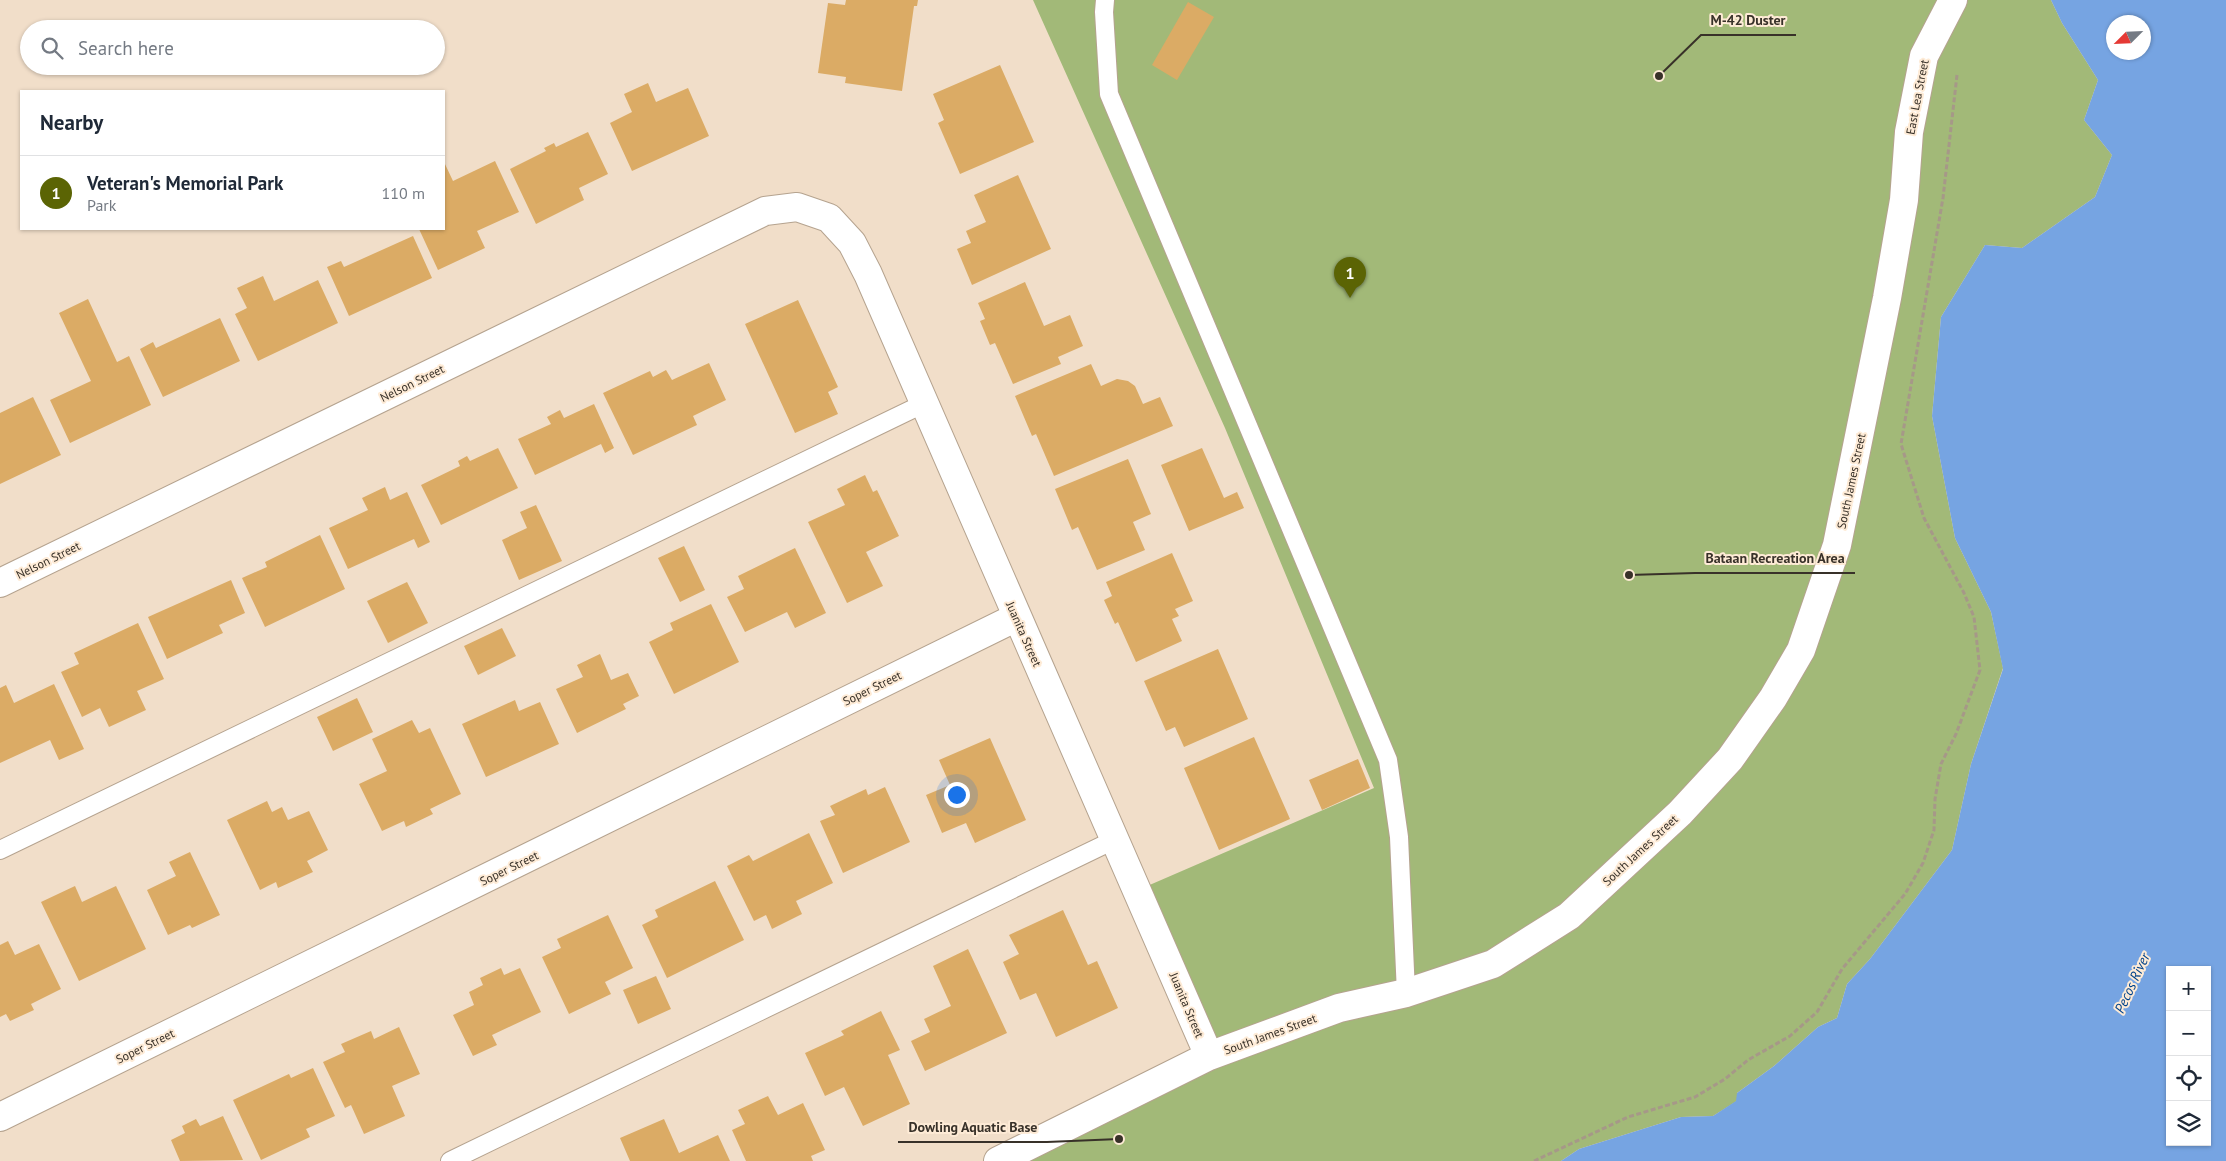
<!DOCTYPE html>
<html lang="en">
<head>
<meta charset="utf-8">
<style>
	:root { --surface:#fff; --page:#f2f2f3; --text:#1f2937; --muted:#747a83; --line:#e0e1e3; --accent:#5b6404 }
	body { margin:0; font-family:"PT Sans",sans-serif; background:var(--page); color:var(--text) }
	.controls { position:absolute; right:15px; bottom:15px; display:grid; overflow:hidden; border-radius:0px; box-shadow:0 1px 4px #0004 }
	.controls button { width:45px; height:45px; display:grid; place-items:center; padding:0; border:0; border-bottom:1px solid var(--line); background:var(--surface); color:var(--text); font:25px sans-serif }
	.compass { position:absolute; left:2106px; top:15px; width:45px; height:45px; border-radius:50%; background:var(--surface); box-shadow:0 1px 4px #0004; rotate:246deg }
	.you { position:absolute; left:956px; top:794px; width:18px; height:18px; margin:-12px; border:4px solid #fff; border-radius:50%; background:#1a73e8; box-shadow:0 0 0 8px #1a73e833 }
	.badge { display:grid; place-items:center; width:32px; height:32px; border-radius:50%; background:var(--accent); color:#fff; font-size:16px; font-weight:700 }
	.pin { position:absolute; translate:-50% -41px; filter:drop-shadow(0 1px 2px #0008) }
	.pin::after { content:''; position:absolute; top:26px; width:18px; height:15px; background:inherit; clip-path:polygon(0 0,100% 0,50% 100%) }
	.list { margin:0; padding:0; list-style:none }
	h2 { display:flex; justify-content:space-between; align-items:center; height:65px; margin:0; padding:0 20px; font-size:21px }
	h2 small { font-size:16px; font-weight:400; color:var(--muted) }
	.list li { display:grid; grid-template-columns:32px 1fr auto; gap:15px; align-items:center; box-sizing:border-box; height:75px; padding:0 20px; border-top:1px solid var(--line) }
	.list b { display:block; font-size:19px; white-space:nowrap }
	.list p { margin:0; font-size:16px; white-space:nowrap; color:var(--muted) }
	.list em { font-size:16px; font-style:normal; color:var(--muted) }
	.icon { flex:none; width:28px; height:28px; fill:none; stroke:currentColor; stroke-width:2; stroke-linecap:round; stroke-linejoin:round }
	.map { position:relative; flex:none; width:2226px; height:1161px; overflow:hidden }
	.search { position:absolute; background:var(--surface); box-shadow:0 1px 4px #0004; left:20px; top:20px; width:425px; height:55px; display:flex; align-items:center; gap:12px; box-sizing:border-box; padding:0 18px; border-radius:28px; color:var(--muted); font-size:19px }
	.panel { position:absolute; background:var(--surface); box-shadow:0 1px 4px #0004; left:20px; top:90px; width:425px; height:140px; border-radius:0px }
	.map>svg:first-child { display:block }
</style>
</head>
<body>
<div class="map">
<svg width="2226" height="1161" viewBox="0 0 2226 1161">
	<rect width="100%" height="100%" fill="#f1dec9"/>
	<!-- green -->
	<path fill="#a2b978" d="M1033,0H2051L2062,23L2098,80L2084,120L2112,155L2095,197L2022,248L1985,245L1941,317L1932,416L1955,538L1991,612L2003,668L1971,764L1952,850L1870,959L1847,984L1837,1018L1818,1027L1774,1066L1737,1093V1101L1713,1116L1681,1117L1579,1149L1561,1161H998L1209,1056L1138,890L1374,788L1225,428Z"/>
	<!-- water -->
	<path fill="#76a4e2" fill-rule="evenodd" d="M2051,0H2226V1161H1561L1579,1149L1681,1117L1713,1116L1736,1101L1737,1093L1774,1066L1818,1027L1837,1018L1847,984L1870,959L1952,850L1971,764L2003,669L1991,612L1955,538L1932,416L1941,317L1985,245L2022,248L2095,197L2112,155L2084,120L2098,80L2062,23ZM2114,22H2144V52H2114ZM2170,970H2207V1142H2170Z"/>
	<!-- building -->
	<path fill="#dbab65" d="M846,0H918L917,6H914L902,91L845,83L846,77L818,73L828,3L845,5Z
		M1188,2L1214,17L1177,80L1152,65Z
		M1000,65L1034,142L960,174L938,123L944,120L933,94Z
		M648,83L656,102L688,88L709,136L632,171L610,123L632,112L624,94Z
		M588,132L608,174L579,188L584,200L536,224L510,169L546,151L544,148L554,143L556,147Z
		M495,161L519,212L477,231L485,248L438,270L419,229H444V162L453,181Z
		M1018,175L1051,249L972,285L957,249L971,243L966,231L986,222L974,195Z
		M413,236L432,278L349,316L327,267L341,261L344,267Z
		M263,276L274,301L318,280L338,323L258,361L235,314L247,308L237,288Z
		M1025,282L1044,326L1070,315L1083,346L1058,357L1061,364L1013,384L995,343L990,345L980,321L985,319L978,303Z
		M88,299L117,362L129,356L151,405L70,443L50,400L91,381L59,313Z
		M798,300L838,387L828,392L838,414L795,433L745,324Z
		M220,318L240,361L163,397L140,349L153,342L156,348Z
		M709,363L726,400L693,416L697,425L633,455L603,393L650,371L653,377L666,370L672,380Z
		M1091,364L1101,386L1117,379L1128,381L1135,386L1143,404L1160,397L1173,426L1054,476L1036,434L1032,436L1015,396Z
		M33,397L61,455L0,484V413Z
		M594,404L614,448L605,453L601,444L535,475L518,439L551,424L547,417L560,410L564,418Z
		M498,448L518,488L441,525L421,485L460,466L458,461L467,456L470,461Z
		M1202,448L1224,498L1237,492L1244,508L1189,531L1161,465Z
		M1128,459L1151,514L1133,522L1145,550L1097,570L1078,527L1072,530L1055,489Z
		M865,475L873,492L877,490L899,536L866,552L883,586L847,603L808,522L845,505L837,489Z
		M385,487L390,500L407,492L430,542L418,548L414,539L348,569L329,528L368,510L362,498Z
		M536,505L562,561L519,580L502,540L527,528L520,512Z
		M320,535L345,589L265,627L242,578L267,567L265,562Z
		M684,546L705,590L680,602L658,558Z
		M795,548L826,613L795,628L787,612L745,632L727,597L744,589L738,576Z
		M1172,553L1193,601L1175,609L1179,616L1172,619L1182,641L1136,662L1118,622L1115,624L1104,600L1112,596L1106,582Z
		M231,580L245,613L219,625L223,633L167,659L148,617Z
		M407,582L428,623L388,643L367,601Z
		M711,604L739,662L674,694L649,642L673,630L670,623Z
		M138,623L164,679L137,691L146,710L109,727L100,708L82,717L61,672L79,664L74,653Z
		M502,628L516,656L478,675L464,646Z
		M1218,649L1248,719L1184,747L1175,727L1166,731L1144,681Z
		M600,654L611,680L628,673L639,696L623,704L626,709L577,733L556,689L583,677L577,665Z
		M54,684L84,749L59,760L50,740L0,763V688L6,685L14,703Z
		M357,698L373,732L333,751L317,717Z
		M515,700L519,711L540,702L559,744L486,777L462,724Z
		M412,720L419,733L430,728L461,794L430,809L433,814L406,827L404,821L382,831L359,784L387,771L372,739Z
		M1254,737L1290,819L1219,850L1184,768Z
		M990,738L1026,820L975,843L966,823L942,833L926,795L950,785L939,760Z
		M1358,759L1370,788L1322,810L1309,780Z
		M885,787L910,842L843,873L820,821L835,815L830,806L866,789L868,795Z
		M267,801L272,812L282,807L288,820L309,811L328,850L307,861L313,872L278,888L276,882L260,890L227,820Z
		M809,833L833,883L796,901L802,914L772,929L766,915L754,921L727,866L749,855L753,861Z
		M190,852L220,915L192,928L190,925L168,935L147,890L176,876L169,862Z
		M715,881L744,940L667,978L642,925L658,917L655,910Z
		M75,886L82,902L116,886L146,949L79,981L41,902Z
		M1063,910L1088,965L1097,961L1118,1008L1056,1037L1036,993L1020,1000L1003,962L1019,954L1009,935Z
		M608,915L633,968L605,982L611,994L569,1014L542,957L561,948L557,939Z
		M8,941L15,955L39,944L61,989L31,1004L34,1010L10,1021L6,1014L0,1017V945Z
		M968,949L1007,1033L925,1071L911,1041L930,1032L924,1019L951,1006L933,966Z
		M501,968L504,975L520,968L541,1012L492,1035L497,1045L473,1056L453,1015L474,1005L469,992L483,985L480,978Z
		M656,976L671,1009L638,1024L623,990Z
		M881,1011L900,1050L888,1055L910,1104L863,1126L844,1087L825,1096L805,1053L844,1035L841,1031Z
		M399,1027L420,1074L392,1086L405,1116L364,1134L351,1105L345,1108L323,1062L345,1052L341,1044L371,1031L374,1039Z
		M313,1068L335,1116L306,1129L310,1137L261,1160L233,1100L289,1074L291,1078Z
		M768,1096L778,1115L803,1103L825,1150L811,1156L813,1161H746L732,1130L745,1124L738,1110Z
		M223,1116L243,1160L180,1161L171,1140L185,1133L182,1126L196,1119L200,1126Z
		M664,1119L679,1153L718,1135L730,1161H630L620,1138Z"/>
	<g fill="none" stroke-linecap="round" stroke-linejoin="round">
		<!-- lane casing -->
		<g stroke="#b5a38f" stroke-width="20">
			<path id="lane" d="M1105,0L1104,12L1109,94L1388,760L1399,837L1406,993
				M0,850L923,404
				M450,1161L1116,839"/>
		</g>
		<!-- street casing -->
		<g stroke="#b5a38f" stroke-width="30">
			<path id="street" d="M0,583L765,211L797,207L829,218L852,243L868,274L1209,1056
				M0,1117L1017,617
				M998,1161L1209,1056L1339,1008L1406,993L1493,964L1569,916L1680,813L1730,759L1773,698L1801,650L1837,545L1887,298L1904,200L1909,132L1924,56L1953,0"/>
		</g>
		<!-- path -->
		<path stroke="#a69888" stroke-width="3" stroke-dasharray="5 2.5" stroke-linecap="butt" d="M1534,1161L1628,1117L1695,1097L1725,1079L1748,1060L1790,1036L1817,1012L1842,969L1905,894L1923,863L1934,830L1935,799L1941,764L1956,734L1980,670L1974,617L1964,593L1924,518L1901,444L1943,198L1957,75"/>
		<!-- lane -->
		<use href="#lane" stroke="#fff" stroke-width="18"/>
		<!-- street -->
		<use href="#street" stroke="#fff" stroke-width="28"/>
	</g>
	<g text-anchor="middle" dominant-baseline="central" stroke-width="4" stroke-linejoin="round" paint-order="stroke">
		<!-- street labels -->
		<g font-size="12" fill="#383129" stroke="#feebd6">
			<text transform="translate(1917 97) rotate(-79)">East Lea Street</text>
			<text transform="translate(412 383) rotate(-26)">Nelson Street</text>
			<text transform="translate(1851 481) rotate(-78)">South James Street</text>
			<text transform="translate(48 560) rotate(-26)">Nelson Street</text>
			<text transform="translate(1024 634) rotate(66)">Juanita Street</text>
			<text transform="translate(872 688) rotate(-26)">Soper Street</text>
			<text transform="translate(1640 850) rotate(-43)">South James Street</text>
			<text transform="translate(509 868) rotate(-26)">Soper Street</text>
			<text transform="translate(1187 1005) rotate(67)">Juanita Street</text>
			<text transform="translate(1270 1034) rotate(-20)">South James Street</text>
			<text transform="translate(145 1046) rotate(-26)">Soper Street</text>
		</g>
		<!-- water labels -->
		<g font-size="14" font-style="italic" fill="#00428a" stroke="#feebd6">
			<text transform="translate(2132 983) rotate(-65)">Pecos River</text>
		</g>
	</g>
	<!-- callouts -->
	<path fill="none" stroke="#383129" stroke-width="2" d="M1659 76L1701 35H1796M1629 575L1695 573H1855M1119 1139L1047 1142H898"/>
	<g fill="#383129" stroke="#feebd6" stroke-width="2">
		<circle cx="1659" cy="76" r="5"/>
		<circle cx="1629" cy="575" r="5"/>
		<circle cx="1119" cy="1139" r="5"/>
	</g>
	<g font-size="14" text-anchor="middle" font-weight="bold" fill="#383129" stroke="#feebd6" stroke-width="4" stroke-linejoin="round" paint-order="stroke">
		<text x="1748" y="25">M-42 Duster</text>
		<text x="1775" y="563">Bataan Recreation Area</text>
		<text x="973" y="1132">Dowling Aquatic Base</text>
	</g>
</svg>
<div class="controls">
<button>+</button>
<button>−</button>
<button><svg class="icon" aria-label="locate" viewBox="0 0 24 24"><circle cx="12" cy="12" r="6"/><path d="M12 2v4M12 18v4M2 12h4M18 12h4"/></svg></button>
<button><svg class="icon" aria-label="layers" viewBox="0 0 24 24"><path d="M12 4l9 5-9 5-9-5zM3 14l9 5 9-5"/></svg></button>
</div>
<svg class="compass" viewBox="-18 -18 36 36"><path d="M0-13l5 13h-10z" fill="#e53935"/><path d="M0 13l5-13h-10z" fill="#747a83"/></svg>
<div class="you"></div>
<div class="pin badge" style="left:1350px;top:298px">1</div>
<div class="search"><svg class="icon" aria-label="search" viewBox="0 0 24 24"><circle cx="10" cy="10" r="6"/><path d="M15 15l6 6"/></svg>Search here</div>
<section class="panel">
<h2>Nearby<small></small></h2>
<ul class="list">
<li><span class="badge">1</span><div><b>Veteran's Memorial Park</b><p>Park</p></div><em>110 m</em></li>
</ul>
</section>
</div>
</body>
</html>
